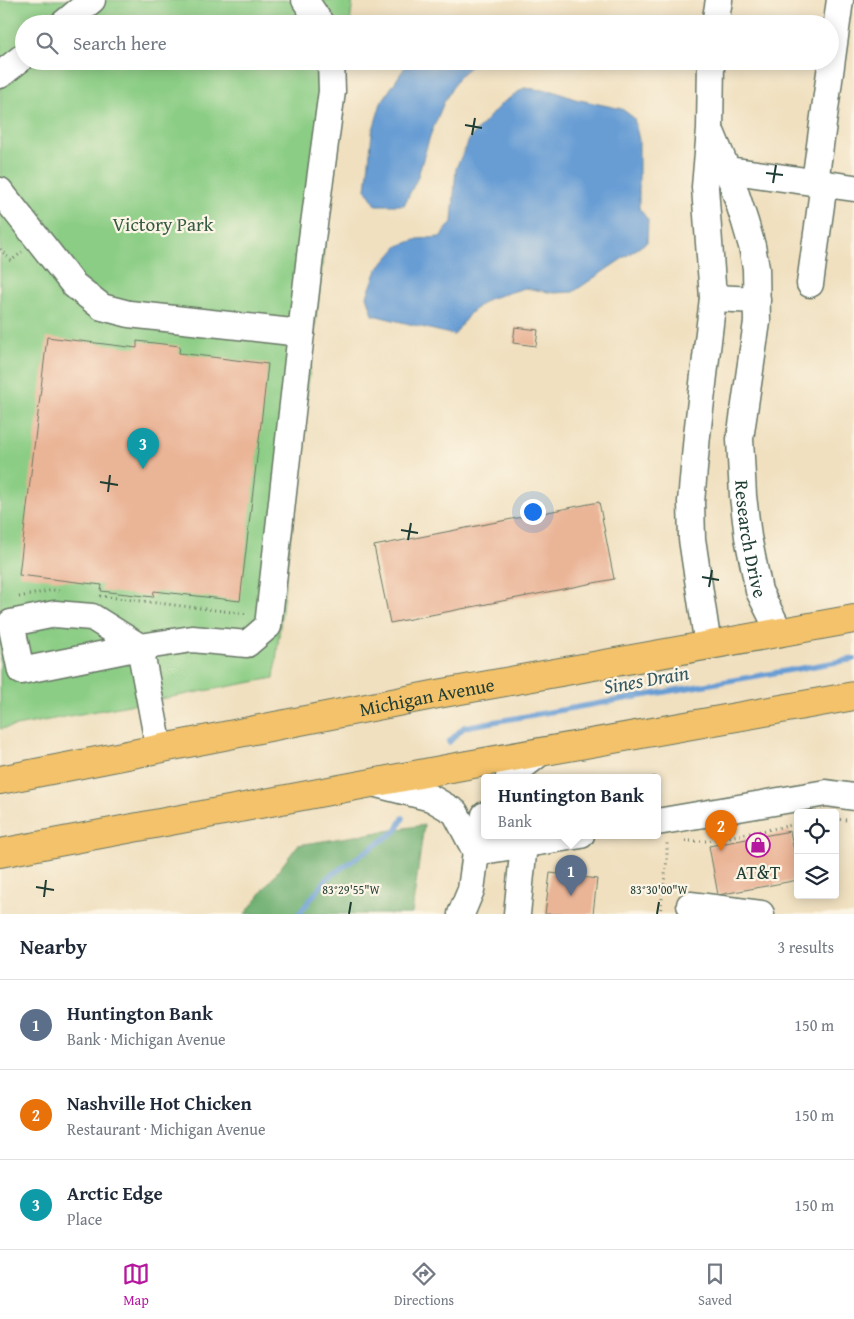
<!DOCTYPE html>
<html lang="en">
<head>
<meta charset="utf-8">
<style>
	:root { --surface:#fff; --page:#f6f6f7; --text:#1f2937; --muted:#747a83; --line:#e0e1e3; --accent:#b5179e }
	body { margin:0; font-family:"Gentium Book Plus",serif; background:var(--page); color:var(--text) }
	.controls { position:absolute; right:15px; bottom:15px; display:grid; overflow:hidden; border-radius:5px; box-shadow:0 2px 12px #0003 }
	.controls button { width:45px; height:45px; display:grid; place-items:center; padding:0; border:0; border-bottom:1px solid var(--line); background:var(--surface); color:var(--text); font:25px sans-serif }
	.you { position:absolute; left:532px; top:511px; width:18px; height:18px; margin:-12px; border:4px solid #fff; border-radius:50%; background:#1a73e8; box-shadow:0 0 0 8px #1a73e833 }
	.badge { display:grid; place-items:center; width:32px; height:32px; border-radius:50%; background:var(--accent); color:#fff; font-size:16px; font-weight:700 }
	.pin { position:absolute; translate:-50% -41px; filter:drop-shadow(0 1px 2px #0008) }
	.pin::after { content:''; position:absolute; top:26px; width:18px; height:15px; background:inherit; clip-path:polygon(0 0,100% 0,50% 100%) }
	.popup { position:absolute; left:481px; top:774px; width:180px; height:65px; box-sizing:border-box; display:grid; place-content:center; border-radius:5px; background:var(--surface); filter:drop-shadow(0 1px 4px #0005); font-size:16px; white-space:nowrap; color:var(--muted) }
	.popup b { font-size:19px; color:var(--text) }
	.popup::after { content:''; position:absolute; left:50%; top:100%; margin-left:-10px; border:10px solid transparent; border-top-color:var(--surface) }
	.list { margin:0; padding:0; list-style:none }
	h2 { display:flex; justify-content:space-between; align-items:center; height:65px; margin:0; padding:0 20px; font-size:21px }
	h2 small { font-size:16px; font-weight:400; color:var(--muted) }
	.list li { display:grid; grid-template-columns:32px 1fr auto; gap:15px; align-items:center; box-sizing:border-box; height:90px; padding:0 20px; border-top:1px solid var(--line) }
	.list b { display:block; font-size:19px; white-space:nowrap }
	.list p { margin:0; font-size:16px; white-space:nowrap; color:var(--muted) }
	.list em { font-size:16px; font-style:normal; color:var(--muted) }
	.icon { flex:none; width:28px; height:28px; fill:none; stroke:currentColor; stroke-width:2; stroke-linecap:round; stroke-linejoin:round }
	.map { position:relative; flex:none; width:854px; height:914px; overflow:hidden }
	.search { position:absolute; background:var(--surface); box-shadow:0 2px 12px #0003; left:15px; right:15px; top:15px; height:55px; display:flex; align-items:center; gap:12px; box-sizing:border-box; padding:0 18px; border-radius:28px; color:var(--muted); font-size:19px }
	.sheet { height:335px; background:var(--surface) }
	nav { display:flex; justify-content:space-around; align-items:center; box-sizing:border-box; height:70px; border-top:1px solid var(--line); background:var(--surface); font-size:14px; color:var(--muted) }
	nav a { display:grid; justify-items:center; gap:2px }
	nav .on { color:var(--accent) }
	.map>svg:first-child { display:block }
</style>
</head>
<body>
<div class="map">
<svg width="854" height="914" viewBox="0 0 854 914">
	<rect width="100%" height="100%" fill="#fcf5e5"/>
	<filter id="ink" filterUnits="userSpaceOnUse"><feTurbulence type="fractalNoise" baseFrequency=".02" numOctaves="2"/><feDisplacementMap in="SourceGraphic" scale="10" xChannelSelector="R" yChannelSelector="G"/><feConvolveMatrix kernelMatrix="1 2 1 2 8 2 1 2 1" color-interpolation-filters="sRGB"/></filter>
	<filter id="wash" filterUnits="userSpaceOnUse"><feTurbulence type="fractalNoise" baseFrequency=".0096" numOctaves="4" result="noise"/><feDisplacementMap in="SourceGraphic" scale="20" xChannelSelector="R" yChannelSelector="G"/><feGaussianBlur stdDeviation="1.12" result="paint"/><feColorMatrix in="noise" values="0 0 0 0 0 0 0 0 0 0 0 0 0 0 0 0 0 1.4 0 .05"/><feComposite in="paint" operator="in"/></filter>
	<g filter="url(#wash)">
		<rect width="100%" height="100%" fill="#f0e0c0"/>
		<!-- green -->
		<path fill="#8bcd85" stroke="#55855c" d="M0,0H353L350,24H24V61H346L274,678L0,729Z"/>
		<!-- forest -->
		<path fill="#70b072" stroke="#487653" d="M424,825L412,914H245L298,845Z"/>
		<!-- water -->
		<path fill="#679dd4" stroke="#436d84" d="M409,61H472V65L459,76L444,102L430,136L417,179L404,205H376L366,190L372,133L381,103Z
			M524,88L553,91L575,99L622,109L634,118L639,140V208L648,220L647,242L573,292L554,293L525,288L488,299L470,313L454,335L373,315L367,296L377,270L398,246L418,239L440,237L452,222L456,168L470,138L501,104Z"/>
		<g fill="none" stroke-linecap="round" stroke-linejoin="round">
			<!-- stream -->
			<path stroke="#679dd4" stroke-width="5.5" d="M449,742L464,727L854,659
				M299,914L327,878L396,831L403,818"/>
		</g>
		<g id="blocks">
			<!-- building -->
			<path fill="#eab496" d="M515,327L538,330L536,346L513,343Z
				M47,337L137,348V341L180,346L179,353L268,364L240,601L154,591L153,597L101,591L102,585L19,575Z
				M599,502L614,579L390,623L374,546Z
				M790,831L798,872V880L718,895L709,846Z
				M550,873L597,879L593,914H545Z"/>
		</g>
	</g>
	<g filter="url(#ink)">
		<use href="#blocks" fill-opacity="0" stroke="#687665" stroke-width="1"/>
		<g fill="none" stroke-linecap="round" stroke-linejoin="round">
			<!-- minor casing -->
			<g stroke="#687665" stroke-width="29">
				<g id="minor">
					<path d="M305,0L321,24"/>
					<path d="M63,24L92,0"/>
					<path d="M715,24L719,0"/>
					<path d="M0,75L24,56"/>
					<path id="s1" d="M712,134L732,182L745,222L752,246L756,268L757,322L740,439L743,496L748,537L759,591L780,633"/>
					<path d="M714,168L854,188"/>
					<path d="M815,182L840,0"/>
					<path d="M0,191L74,285L102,307L129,314L301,333L312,239L332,91L331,61"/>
					<path d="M810,284L824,183"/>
					<path d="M713,298L757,300"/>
					<path d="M55,614L92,617L140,647L21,671L11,623Z"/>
					<path d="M708,646L692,539L691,502L697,435L713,298L705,187L710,130L711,61"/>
					<path d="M159,748L140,647L192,639L247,644L268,626L301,333"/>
					<path d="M509,777L541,752"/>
					<path d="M372,783L431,798L455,812L476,852"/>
					<path d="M657,822L826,793L854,797"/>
					<path d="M476,852L581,835"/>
					<path d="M690,905L761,914"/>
					<path d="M461,914L471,890L476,852L485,815"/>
					<path d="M517,914L524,844"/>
				</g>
			</g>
			<!-- major casing -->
			<g stroke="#687665" stroke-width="30">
				<g id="major">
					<path id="s2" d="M0,780L438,694L854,619"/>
					<path d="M0,853L462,766L854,696"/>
				</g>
			</g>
			<!-- path -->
			<path stroke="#687665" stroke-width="3" stroke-dasharray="1 4" stroke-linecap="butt" d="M0,249L11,261L22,252
				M100,596L248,614
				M19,597L53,590L59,591
				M654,776V777
				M657,792L659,801
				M835,819L847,820
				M685,841H708L798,824
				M660,914L667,859V842"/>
			<!-- minor -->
			<use href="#minor" stroke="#fff" stroke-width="26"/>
			<!-- major -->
			<use href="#major" stroke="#f3c26a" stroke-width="28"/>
		</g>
	</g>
	<!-- ticks -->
	<path fill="none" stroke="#1f3d34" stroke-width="2" d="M465,125L482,128M472,135L475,118M766,173L783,175M773,183L776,165M100,482L118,485M108,492L110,475M401,530L418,533M408,540L411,523M702,577L719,580M709,587L712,570M36,887L54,890M44,897L46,880M349,914L351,902M657,914L659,902"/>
	<!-- icons -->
	<defs>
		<g id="shop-ring" transform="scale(1.25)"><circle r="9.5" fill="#fcf5e5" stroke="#b5179e" stroke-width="1.5"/><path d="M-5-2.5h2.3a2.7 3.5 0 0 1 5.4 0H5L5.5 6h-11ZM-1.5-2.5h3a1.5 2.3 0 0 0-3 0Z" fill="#b5179e"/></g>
	</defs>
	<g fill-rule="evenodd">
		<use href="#shop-ring" x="758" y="845"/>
	</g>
	<g text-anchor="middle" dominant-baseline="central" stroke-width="4.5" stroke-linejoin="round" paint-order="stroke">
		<!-- park labels -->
		<g font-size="19" fill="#355a44" stroke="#fcf5e5">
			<text x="163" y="224">Victory Park</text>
		</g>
		<!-- street labels -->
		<g font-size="19" fill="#1f3d34" stroke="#fcf5e5">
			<text stroke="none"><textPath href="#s1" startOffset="414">Research Drive</textPath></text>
			<text stroke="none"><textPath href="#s2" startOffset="435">Michigan Avenue</textPath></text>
		</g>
		<!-- poi labels -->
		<g font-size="19" fill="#1f3d34" stroke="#fcf5e5">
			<text x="758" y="872">AT&amp;T</text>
		</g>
		<!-- water labels -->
		<g font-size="20" font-style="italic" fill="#355a64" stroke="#fcf5e5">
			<text transform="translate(646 679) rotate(-10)">Sines Drain</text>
		</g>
	</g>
	<g font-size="12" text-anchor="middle" fill="#1f3d34" stroke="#fcf5e5" stroke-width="4.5" stroke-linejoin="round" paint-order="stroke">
		<text x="351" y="894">83°29'55"W</text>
		<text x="659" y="894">83°30'00"W</text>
	</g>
</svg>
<div class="controls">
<button><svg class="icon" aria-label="locate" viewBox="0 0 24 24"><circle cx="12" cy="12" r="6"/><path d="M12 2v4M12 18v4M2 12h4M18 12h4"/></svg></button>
<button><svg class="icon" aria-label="layers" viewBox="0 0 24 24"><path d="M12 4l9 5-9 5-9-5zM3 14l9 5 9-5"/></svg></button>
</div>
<div class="you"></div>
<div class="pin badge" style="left:571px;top:896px;background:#5c6f8a">1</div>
<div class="popup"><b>Huntington Bank</b>Bank</div>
<div class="pin badge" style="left:721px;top:851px;background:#e8710a">2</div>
<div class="pin badge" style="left:143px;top:469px;background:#0f9aa8">3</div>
<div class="search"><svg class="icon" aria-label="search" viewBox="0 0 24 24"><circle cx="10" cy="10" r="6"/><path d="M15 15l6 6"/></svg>Search here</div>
</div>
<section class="sheet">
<h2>Nearby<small>3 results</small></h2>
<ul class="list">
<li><span class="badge" style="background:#5c6f8a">1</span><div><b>Huntington Bank</b><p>Bank · Michigan Avenue</p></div><em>150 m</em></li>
<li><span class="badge" style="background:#e8710a">2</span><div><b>Nashville Hot Chicken</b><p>Restaurant · Michigan Avenue</p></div><em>150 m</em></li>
<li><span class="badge" style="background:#0f9aa8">3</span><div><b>Arctic Edge</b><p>Place</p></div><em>150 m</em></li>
</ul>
</section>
<nav>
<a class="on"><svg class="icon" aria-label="map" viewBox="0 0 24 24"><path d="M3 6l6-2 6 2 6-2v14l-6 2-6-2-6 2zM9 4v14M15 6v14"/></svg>Map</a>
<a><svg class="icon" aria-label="directions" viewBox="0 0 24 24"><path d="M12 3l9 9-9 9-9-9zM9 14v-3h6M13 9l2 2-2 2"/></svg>Directions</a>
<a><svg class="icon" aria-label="saved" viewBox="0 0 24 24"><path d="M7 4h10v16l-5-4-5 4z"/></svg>Saved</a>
</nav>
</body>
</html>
